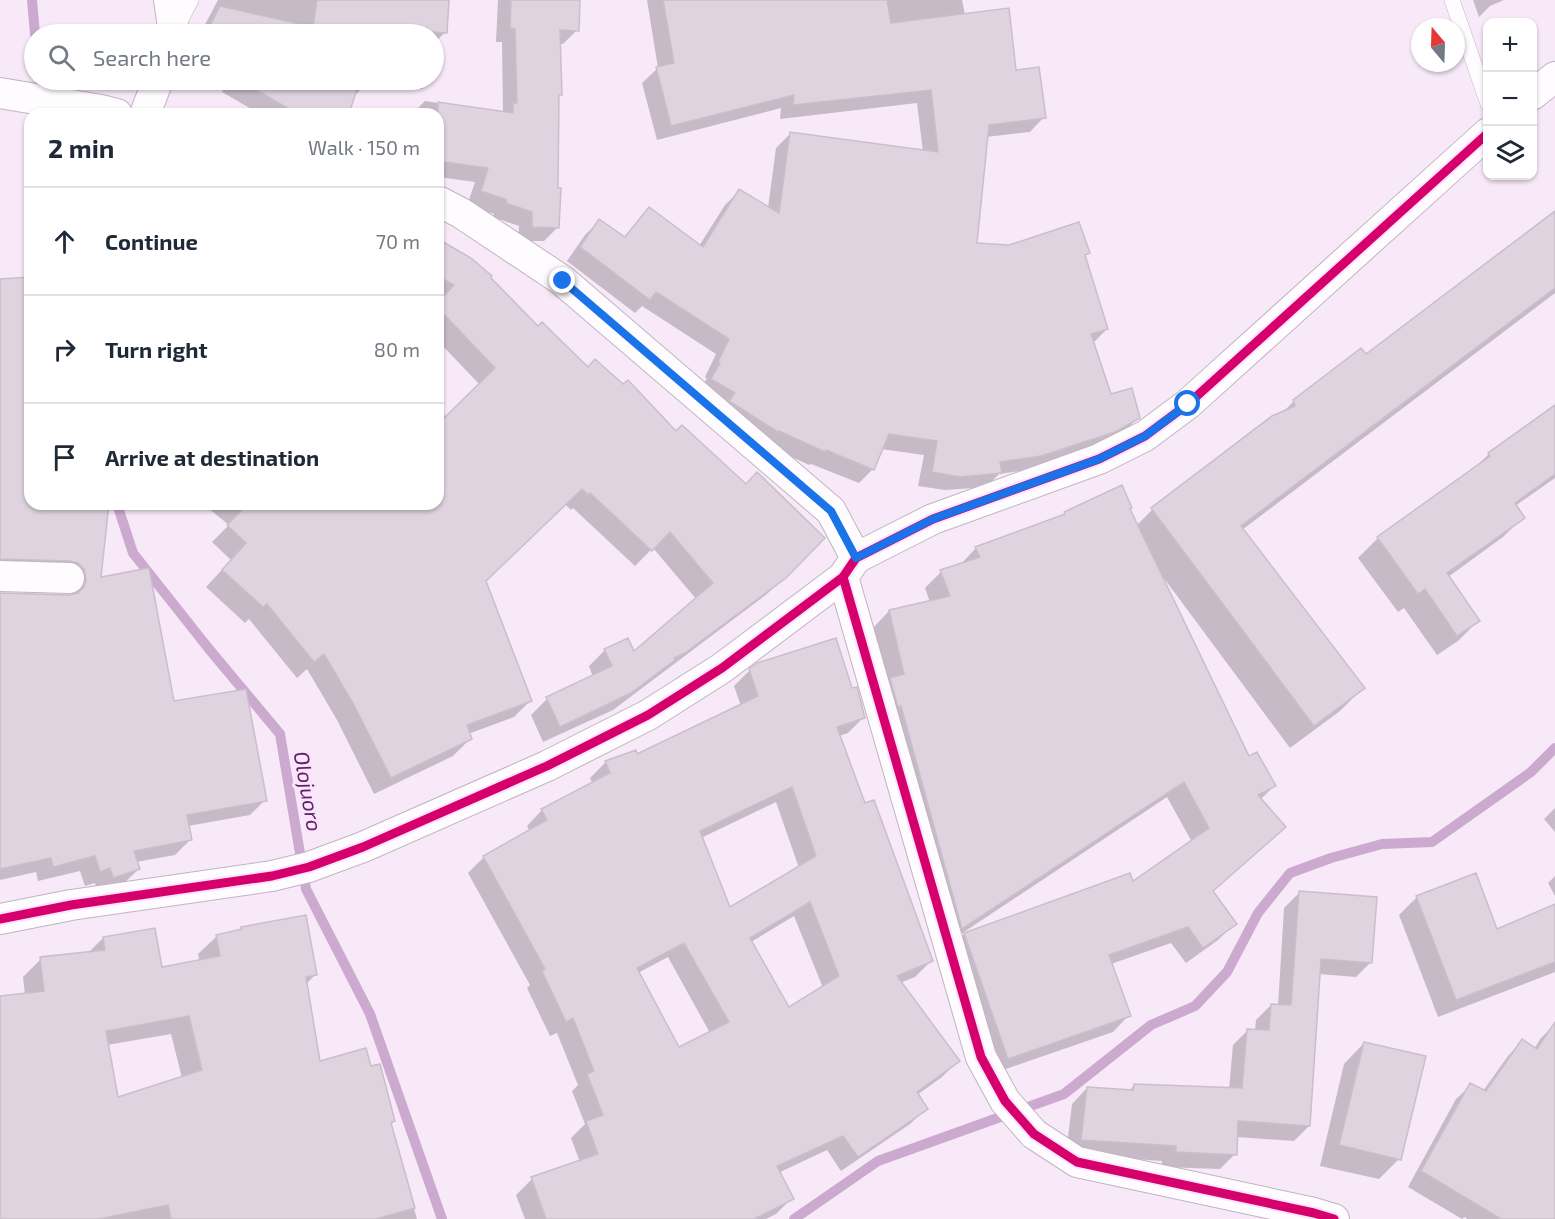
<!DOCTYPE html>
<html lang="en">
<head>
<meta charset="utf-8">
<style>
	:root { --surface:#fff; --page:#f6f6f7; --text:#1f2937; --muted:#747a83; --line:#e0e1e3 }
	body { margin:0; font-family:"Exo 2",sans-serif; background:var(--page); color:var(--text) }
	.controls { position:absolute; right:18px; top:18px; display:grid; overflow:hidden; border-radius:12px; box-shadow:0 2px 4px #0004 }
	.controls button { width:54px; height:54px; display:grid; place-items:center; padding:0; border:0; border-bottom:2px solid var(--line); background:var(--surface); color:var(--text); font:30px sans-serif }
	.compass { position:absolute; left:1411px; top:18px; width:54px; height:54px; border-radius:50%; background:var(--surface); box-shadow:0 2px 4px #0004; rotate:341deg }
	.stop { position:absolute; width:18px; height:18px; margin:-14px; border:4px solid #1a73e8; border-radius:50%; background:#fff }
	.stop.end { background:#1a73e8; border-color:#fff; box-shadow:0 2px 6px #0008 }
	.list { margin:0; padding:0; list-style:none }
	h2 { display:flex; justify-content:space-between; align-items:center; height:78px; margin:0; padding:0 24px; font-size:26px }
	h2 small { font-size:20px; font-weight:400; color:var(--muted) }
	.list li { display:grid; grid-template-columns:39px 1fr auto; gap:18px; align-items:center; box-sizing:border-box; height:108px; padding:0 24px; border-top:2px solid var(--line) }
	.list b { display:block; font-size:22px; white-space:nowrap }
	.list em { font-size:20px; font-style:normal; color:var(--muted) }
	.icon { flex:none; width:33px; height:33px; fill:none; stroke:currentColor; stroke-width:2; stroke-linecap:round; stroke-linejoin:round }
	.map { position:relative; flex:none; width:1555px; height:1219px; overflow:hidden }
	.search { position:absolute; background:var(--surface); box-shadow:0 2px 4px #0004; left:24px; top:24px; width:420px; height:66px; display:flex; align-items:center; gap:15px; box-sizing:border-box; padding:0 21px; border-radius:33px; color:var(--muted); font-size:22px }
	.panel { position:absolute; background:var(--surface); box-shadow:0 2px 4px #0004; left:24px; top:108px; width:420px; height:402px; border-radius:18px }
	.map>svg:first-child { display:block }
</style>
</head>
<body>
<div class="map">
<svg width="1555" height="1219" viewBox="0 0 1555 1219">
	<rect width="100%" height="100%" fill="#f7e9f8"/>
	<!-- shadow -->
	<path fill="#0003" fill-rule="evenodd" d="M218,0H449L446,32L437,40L436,75L434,77V34H200Z
		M498,0H578L577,30L563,44H559L560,94L557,97L558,227L544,241H518L519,226L493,217L494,214L467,206L475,182L438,177V114H412L425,101L503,113L502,42H496Z
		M647,0H962L965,15L1015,71L1044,117L1030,132L986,137L975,244L1088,253L1084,256L1107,329L1093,343L1110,396L1139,417L1124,432L1099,446L1026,470L999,474L986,487L945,490L918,486L924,455L881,449L873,469L859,483L811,464L809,465L764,444L698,394L707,378L705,377L716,354L642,306L635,313L567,261L585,235L599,221L623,238L649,209L699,246L725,205L739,191L768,208L776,148L790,134L923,152L917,103L780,119L781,108L657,140L642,83L658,68Z
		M1473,0H1504L1490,6L1479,17Z
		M228,80H431L422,89L362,88L353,97L348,114H260L222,92Z
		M1555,213V293L1242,530L1363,688L1340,711L1290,748L1163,577L1162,578L1249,758L1275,785L1260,800L1284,827L1212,892L1235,923L1218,940L1186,963L1171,943L1111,964L1129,1015L1113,1032L991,1074L948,950L964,934L1133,883L1192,842L1167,797L946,944L873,628L889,611L930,602L925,588L941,572L960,565L976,548L1060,517L1065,513L1129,509L1137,525L1152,510L1282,413L1294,401L1365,356Z
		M438,241L489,278L537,328L588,369L746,486L823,538L767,594L613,710L543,742L531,715L547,699L593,677L589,666L605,650L634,654L697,600L653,548L635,566L573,508L571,510L565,504L484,581L531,700L514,717L468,734L470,739L453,756L374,794L337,720L307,669L297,678L249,619L245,623L206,587L231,560L212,542L229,525L203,504H438V411L439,409L447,418L480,385L438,341Z
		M30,278V504H107L99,579L172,703L265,800L250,815L188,826L190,840L175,855L136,862L139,869L123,884L98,892L95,883L85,886L80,871L38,881L36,872L0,880V595L72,596L69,585L0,574V281Z
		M1555,406V478L1515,506L1523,517L1503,537L1448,577L1478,621L1458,641L1437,655L1404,608L1398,612L1358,558L1378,538L1470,472L1489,454Z
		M750,670L851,690L864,717L848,733L839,736L864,805L931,961L915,977L900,983L958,1061L942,1077L917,1095L926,1109L910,1124L841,1171L827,1150L778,1173L792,1198L776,1214L766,1219H525L516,1195L532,1179L580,1162L571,1138L585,1124L572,1091L578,1085L557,1033L550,1036L527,988L530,985L468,873L484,857L530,832L527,826L542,810L593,784L590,778L606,762L636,757L741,706L734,686ZM776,802L799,868L730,909L701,838ZM794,916L823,988L789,1009L751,942ZM668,957L710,1033L678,1049L638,973Z
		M1555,808V832L1544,819Z
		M1555,876V896L1548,883Z
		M1299,893L1371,962L1356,977L1319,974L1309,1126L1294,1141L1236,1137L1235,1154L1220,1169L1162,1167V1161L1066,1154L1072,1104L1087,1088L1129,1091L1134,1085L1229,1089L1233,1045L1248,1030L1255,1031L1256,1020L1271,1005L1278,1006L1284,908Z
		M1417,897L1496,931L1555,905V972L1438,1017L1399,915Z
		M242,928L315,975L306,984L319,1063L369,1068L394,1121L390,1124L417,1219H0V997L25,994L23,977L41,959L88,953L103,938L160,969L200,962L198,954L217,936L239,932ZM171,1034L182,1078L117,1099L107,1045Z
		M1555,1024V1219H1467L1465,1217L1462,1219L1408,1187L1456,1099L1471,1085L1483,1091L1508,1056L1522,1041L1534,1049L1541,1038Z
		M1364,1043L1399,1159L1379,1179L1320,1166L1344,1064Z"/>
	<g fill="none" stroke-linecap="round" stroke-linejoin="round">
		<!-- stream -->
		<path stroke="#cca9cf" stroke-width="10" d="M32,0L35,34
			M117,504L133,553L209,649L280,734L306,889L370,1014L442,1219
			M794,1219L878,1161L1064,1094L1151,1025L1195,1006L1227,972L1258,913L1290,873L1331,858L1382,844L1432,842L1531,772L1555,748"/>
	</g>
	<!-- building -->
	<path fill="#ded3df" stroke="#c9bfca" stroke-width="1.5" fill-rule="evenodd" d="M317,0H449L447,33L372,28L371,34H206L220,6L313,27Z
		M511,0H580L579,31L560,30L562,95H559L558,188H561L559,228L532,227V212L506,203L507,200L481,191L488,168L438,161V102L513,113V103H517L515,29L510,28Z
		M663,0H887L891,23L1009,8L1016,70L1039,67L1046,118L989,125L977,243L1009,245L1079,222L1090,253L1085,255L1108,329L1091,334L1111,394L1132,388L1140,418L1115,432L1041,456L1000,462L1002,473L960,477L932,472L937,441L889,434L874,470L826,450L825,452L779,431L778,432L729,401L735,393L711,379L720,363L718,362L729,339L656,292L650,300L580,247L599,219L625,237L649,207L703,247L739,189L779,213L790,132L938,152L931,90L793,105L794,95L671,126L656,67L674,63Z
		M239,80H364L363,89H357L349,114H306L289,109Z
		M1555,211V288L1241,526L1365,688L1314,726L1151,508L1272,416L1295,406L1293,400L1361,348L1366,354Z
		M438,239L471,258L492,276L491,278L538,326L542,322L588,367L595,359L623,384L628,380L676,431L682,425L746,484L757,472L825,538L786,578L685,653L674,658L675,660L631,693L560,727L546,697L612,666L604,649L628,638L634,651L713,583L670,532L652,551L590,493L588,495L582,489L486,581L532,701L467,725L472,739L391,778L353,703L324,654L314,662L267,604L263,607L222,570L246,543L227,525L248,504H438V424L495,368L438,308V303L454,285L438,276Z
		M30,277V504H109L101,577L149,568L174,701L246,689L267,801L187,815L192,840L134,851L140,869L113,878L110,868L100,872L95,856L53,867L51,858L0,869V593L69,595L78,593L84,587L86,579L84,569L78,563L70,561L0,559V279Z
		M1555,405V474L1515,503L1525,518L1447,573L1480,621L1457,636L1425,589L1418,594L1377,537L1490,456L1488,453Z
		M1122,485L1132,508L1130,509L1249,756L1257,752L1276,786L1258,795L1286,827L1213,891L1237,924L1203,948L1188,927L1109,955L1131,1016L1008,1059L964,933L1130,873L1133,881L1209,828L1184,782L962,929L901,706L898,707L890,678L904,674L889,610L950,596L940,570L980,557L975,547L1065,514L1064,512Z
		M836,638L852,688L857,687L865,718L837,727L865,803L874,800L933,961L897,976L960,1061L917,1092L928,1109L858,1157L843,1136L777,1166L794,1199L754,1219H546L531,1177L598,1154L586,1121L603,1115L587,1074L594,1071L573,1018L566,1022L542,971L545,969L483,856L547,820L541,809L610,773L605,761L636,750L637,754L758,696L749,669L757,663ZM792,787L816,856L730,907L700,831ZM810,902L839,976L789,1007L750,938ZM684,943L729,1022L679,1047L637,968Z
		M1476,873L1497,929L1555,904V962L1456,1000L1416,896Z
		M1299,891L1377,897L1372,963L1321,959L1310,1126L1238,1121L1237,1155L1176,1152V1146L1081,1140L1087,1087L1133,1090L1134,1084L1242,1088L1247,1029L1269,1030L1271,1004L1291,1005Z
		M306,915L317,975L306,977L320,1061L366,1048L371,1066L380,1064L395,1121L391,1123L415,1208L376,1219H171L168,1205L99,1219H0V996L44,991L40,957L105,950L103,937L155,928L162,967L220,956L216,935L242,929L241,927ZM189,1016L202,1070L118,1097L106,1031Z
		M1555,1022V1219H1501L1421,1171L1470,1083L1486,1091L1522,1039L1537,1049Z
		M1364,1042L1426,1056L1401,1160L1339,1145Z"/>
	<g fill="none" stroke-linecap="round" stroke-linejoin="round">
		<!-- lane casing -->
		<g stroke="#c0b5c0" stroke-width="16">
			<path id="lane" d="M1452,0L1488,104
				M177,27L191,0"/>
		</g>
		<!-- street casing -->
		<g stroke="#c0b5c0" stroke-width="32">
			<path id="street" d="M169,0L174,34
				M0,93L101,110L117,114
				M1532,95L1555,77
				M145,114L158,80
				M438,201L461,213L563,281L831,511L856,558
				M0,576L69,578
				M843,577L981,1057L1005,1101L1034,1134L1077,1162L1314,1213L1334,1219
				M0,919L71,905L272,876L309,867L363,847L547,766L648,715L722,668L843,577L856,558L933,519L1099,459L1145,436L1188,404L1488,133"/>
		</g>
		<!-- lane -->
		<use href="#lane" stroke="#fefcfe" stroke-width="15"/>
		<!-- street -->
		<use href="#street" stroke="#fefcfe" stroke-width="30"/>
		<!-- cycleway casing -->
		<g stroke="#fce3fe" stroke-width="13">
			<path id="cycleway" d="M843,577L981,1057L1005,1101L1034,1134L1077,1162L1314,1213L1334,1219
				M0,919L71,905L272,876L309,867L363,847L547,766L648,715L722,668L843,577L856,558L933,519L1099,459L1145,436L1188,404L1488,133"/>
		</g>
		<!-- cycleway -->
		<use href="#cycleway" stroke="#d6006c" stroke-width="9"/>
	</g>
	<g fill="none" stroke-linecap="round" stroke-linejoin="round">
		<!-- route -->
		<path stroke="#1a73e8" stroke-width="8" d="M563,281L831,511L856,558L933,519L1099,459L1145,436L1188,404"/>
	</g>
	<g text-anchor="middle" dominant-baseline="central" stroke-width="6" stroke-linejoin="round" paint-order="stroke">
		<!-- water labels -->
		<g font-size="21" font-style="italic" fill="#5c2662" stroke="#fce3fe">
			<text transform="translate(309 791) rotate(80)">Olojuoro</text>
		</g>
	</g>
</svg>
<div class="controls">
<button>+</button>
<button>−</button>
<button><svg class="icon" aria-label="layers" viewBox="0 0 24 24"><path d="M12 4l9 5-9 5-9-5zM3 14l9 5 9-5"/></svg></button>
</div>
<svg class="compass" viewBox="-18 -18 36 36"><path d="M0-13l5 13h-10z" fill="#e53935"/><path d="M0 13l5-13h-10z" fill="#747a83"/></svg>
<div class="stop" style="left:1188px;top:404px"></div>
<div class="stop end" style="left:563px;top:281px"></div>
<div class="search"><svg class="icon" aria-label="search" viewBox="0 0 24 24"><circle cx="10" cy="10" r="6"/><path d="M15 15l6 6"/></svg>Search here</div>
<section class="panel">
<h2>2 min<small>Walk · 150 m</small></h2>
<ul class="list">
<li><svg class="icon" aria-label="ahead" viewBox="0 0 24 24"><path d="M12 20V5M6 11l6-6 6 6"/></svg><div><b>Continue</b></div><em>70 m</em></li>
<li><svg class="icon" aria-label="right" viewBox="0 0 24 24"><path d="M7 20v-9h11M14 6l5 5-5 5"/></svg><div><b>Turn right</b></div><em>80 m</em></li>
<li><svg class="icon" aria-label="arrive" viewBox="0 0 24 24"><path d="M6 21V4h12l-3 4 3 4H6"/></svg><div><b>Arrive at destination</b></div></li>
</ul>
</section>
</div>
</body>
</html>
